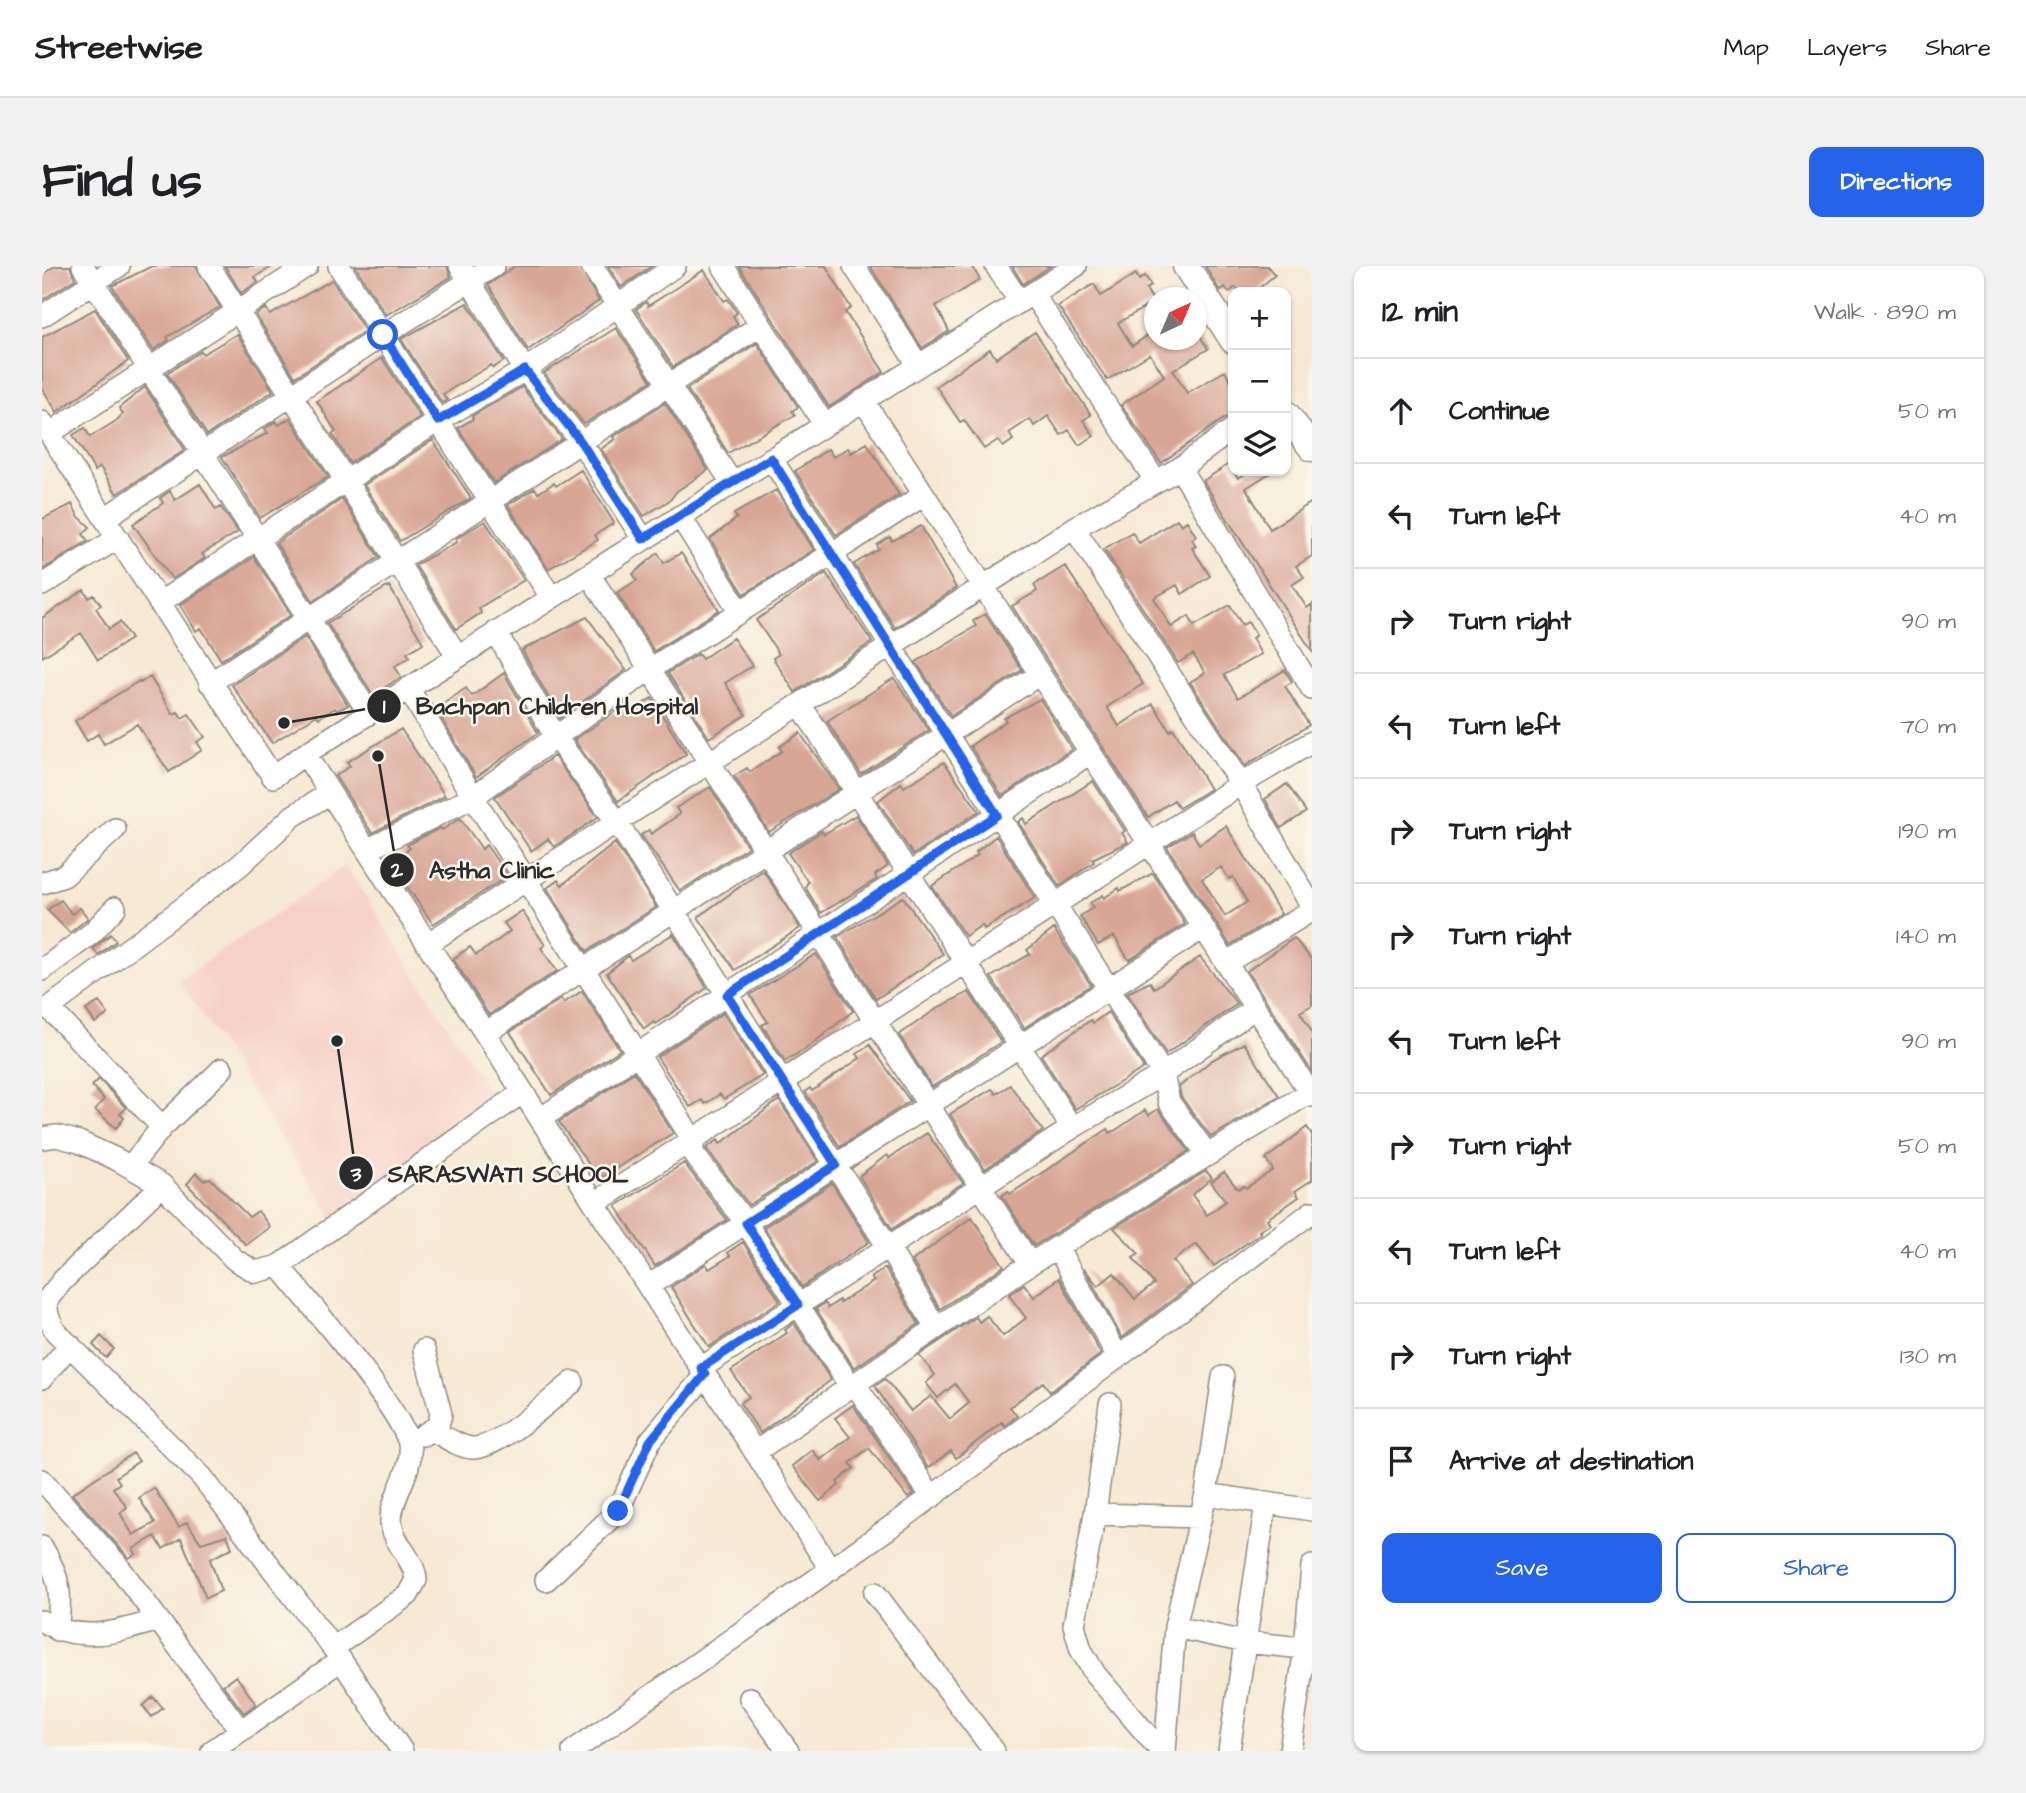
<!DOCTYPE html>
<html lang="en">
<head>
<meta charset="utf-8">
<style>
	:root { --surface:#fff; --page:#f2f2f2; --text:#202124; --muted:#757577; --line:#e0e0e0; --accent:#2563eb }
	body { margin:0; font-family:"Architects Daughter",sans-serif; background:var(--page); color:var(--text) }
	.controls { position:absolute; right:21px; top:21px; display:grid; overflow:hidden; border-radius:14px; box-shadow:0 2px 5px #0004 }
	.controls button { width:63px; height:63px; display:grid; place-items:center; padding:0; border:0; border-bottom:2px solid var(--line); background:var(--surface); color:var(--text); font:35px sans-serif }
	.compass { position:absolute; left:1102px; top:21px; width:63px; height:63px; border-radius:50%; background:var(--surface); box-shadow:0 2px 5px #0004; rotate:44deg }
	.stop { position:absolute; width:21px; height:21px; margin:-16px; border:5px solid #2563eb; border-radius:50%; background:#fff }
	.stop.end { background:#2563eb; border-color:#fff; box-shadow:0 2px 7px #0008 }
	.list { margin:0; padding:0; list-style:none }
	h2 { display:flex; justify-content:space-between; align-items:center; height:91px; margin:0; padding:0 28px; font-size:30px }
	h2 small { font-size:23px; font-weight:400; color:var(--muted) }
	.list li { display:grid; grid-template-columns:46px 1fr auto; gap:21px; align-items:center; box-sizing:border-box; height:105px; padding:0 28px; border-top:2px solid var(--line) }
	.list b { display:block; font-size:26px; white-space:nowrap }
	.list em { font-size:23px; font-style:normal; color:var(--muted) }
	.actions { display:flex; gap:14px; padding:21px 28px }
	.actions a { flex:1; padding:16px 0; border:2px solid var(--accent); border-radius:14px; text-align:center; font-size:24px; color:var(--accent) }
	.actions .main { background:var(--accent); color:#fff }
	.icon { flex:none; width:38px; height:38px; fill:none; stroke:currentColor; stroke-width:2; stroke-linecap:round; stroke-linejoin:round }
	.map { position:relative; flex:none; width:1270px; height:1485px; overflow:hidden; border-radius:14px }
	header { display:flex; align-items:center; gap:42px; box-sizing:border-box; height:98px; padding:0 35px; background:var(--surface); border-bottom:2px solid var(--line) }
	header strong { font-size:33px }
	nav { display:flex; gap:38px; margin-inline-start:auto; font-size:24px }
	.intro { display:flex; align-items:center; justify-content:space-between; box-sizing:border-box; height:168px; padding:0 42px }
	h1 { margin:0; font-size:49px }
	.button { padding:18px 32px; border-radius:14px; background:var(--accent); color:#fff; font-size:24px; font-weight:700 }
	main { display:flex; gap:42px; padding:0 42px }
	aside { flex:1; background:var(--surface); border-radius:14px; box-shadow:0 2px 5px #0004 }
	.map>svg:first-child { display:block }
</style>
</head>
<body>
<header>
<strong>Streetwise</strong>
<nav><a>Map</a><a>Layers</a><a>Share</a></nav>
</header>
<div class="intro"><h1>Find us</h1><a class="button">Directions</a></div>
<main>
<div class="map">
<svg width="1270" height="1485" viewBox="0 0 1270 1485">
	<rect width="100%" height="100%" fill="#fbf7ec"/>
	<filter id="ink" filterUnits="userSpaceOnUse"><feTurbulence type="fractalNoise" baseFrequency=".0143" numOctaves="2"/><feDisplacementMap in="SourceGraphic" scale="14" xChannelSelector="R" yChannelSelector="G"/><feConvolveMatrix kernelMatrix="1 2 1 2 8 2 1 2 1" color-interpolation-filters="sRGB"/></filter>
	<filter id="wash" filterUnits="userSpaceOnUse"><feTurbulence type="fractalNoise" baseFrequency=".00686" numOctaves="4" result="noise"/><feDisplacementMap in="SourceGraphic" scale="28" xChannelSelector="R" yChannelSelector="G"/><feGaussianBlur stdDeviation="1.57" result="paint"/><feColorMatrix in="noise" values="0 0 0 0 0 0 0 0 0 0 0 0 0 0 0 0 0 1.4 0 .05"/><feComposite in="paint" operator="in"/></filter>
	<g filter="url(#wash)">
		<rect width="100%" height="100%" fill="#f6e9d3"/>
		<!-- built -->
		<path fill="#f7d1c7" d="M304,599L453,835L294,956L137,714Z"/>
		<g id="blocks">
			<!-- building -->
			<path fill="#d8a695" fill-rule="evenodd" d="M13,0H28L33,13L0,34V8Z
				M110,0H154L178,41L125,71L127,74L111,84L70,20Z
				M183,0H231L213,11L216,16L199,27Z
				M313,0H405L409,11L344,49Z
				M473,0H537L557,35L486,84L446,19Z
				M566,0H610L579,21Z
				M697,0H784L809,42L803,46L842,106L787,141Z
				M828,0H930L938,14L894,40L907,65L880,82Z
				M970,0H1009L981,18Z
				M1163,0H1225L1233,9L1212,26H1198L1194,21L1187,26L1183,21L1178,25Z
				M662,4L682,35L686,33L695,47L691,50L696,58L631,101L594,43L604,36L606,40Z
				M1094,8L1097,14L1103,10L1109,20L1104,23L1112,36L1076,57L1090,80L1112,65V74H1154L1158,70L1166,83L1131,104L1145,127L1183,105L1191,119V150L1183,152L1119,197L1079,139L1122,110L1108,88L1065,114L1016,40L1052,18L1059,30Z
				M290,14L323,65L253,111L214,49L224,42L228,49Z
				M425,37L462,95L451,102L449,99L401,128L405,134L400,137L359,73Z
				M53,43L86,95L15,146L0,122V71Z
				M574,62L609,115L542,158L502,107Z
				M993,66L1049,149L1041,154L1052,170L1037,179L1027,164L1019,169L1006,150L992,160L988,153L967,167L971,174L961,181L956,174L942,183L922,154L918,156L894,120L948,83L954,92Z
				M195,68L231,125L165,169L125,107L159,85L161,88Z
				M715,77L756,141L750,145L753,149L686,187L645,123Z
				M340,92L378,151L308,197L290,168L294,166L275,135Z
				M103,121L143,184L75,228L58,201L53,205L31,169L43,162L48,171L74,155L81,148L77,142Z
				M480,121L520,173L452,217L416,162L431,153L430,150Z
				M623,137L666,204L635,225L628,234L602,250L559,183L573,173L571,171Z
				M248,152L286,211L218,252L180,191L226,167L223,163L234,155L237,159Z
				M391,174L429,232L358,275L322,219Z
				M825,177L857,229L794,269L753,205L786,183L791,191L806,182L809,187Z
				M1187,198L1196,212L1208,205H1231L1204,222L1228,263L1270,236V290L1254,300L1262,311L1250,319L1265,342L1270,338V385L1161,215Z
				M539,204L572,257L553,269L556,274L506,303L466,239L493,222L496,227L512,217L514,220Z
				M158,218L174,244L179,241L196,266L160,288L163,292L130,313L91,258L121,237L118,232L128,225L133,234Z
				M734,224L772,284L702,328L668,273L695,252L692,248Z
				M300,233L337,291L271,335L234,277Z
				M30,238L36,250L48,261L41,268L46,275L0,304V253Z
				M1135,253L1139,259L1145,255L1154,270L1150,273L1154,280L1150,282L1168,310L1140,328L1135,319L1112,332L1129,361L1147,350L1152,360L1188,339L1200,359L1206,356L1214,369L1210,372L1219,388L1182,409L1196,432L1243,404L1250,416L1243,420L1267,459L1203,500L1148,416L1163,407L1151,388L1136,397L1062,283L1090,266L1097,277Z
				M443,255L482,314L437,342L439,347L414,363L373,299L415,276L413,273Z
				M879,260L914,322L853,362L812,298L837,283L835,279L848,271L850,275Z
				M616,287L622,297L639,287L677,344L612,385L575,327L595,314L591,308Z
				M212,291L249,349L179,394L159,362L154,365L138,339Z
				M1023,300L1101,418L1065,441L1077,460L1111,438L1128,465L1131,462L1168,523L1137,542L1132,534L1106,551L970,340L995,325L992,319Z
				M784,307L830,376L753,426L731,392L737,388L714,354Z
				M347,320L381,377L365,387L368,391L353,400L359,411L331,429L285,357Z
				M42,324L47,332L52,329L59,339L54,342L67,363L78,356L89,373L56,394L39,367L0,391V352Z
				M943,348L980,404L909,450L874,396L934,360L931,355Z
				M545,351L584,404L518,452L480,384Z
				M263,371L306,439L295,445L293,442L277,452L275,449L230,477L190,419Z
				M691,372L710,400L683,417L704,449L667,472L626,407L656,388L660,393Z
				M462,407L496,467L434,511L394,443L424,422L430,430Z
				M108,411L131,448L136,446L140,452L147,448L163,471L155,476L160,484L127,506L95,458L62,478L56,468L45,475L33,455L97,415L98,417Z
				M852,412L887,464L819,508L785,455Z
				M610,432L644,488L576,535L532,474L584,438L589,446Z
				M998,433L1030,483L960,530L928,480L964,455L962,452Z
				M359,463L403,530L330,567L293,510L308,500L305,496Z
				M758,467L797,523L727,566L692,510L705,502L708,506L740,485L737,481Z
				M512,490L556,551L512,581L506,573L489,585L453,531Z
				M902,496L937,545L871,589L836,535L859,517L862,521Z
				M1051,515L1083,565L1080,567L1086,576L1050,593L1052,596L1017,620L976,556L981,552L984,558Z
				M1245,518L1264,546L1239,562L1223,533Z
				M668,521L706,581L638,625L599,569L607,564L609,568L638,548L634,542Z
				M814,549L846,600L833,609L835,613L779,647L763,621L766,616L746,587L780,565L782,568Z
				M418,552L440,583L444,579L466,610L391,658L348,596L368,582L365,579L398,562L400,564Z
				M1184,560L1239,648L1188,679L1125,581L1150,566L1157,578ZM1179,601L1187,613L1191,611L1205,636L1183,650L1160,613Z
				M954,570L993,632L942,663L940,659L923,670L890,620L936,589L934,586Z
				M573,577L614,641L545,685L505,622L516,614L520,619Z
				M721,604L758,662L693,704L656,651Z
				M1111,607L1143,658L1087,694L1072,670L1056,679L1038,650L1051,642L1048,637L1061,629L1062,632L1077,622L1078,625Z
				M861,631L901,688L834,733L795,671Z
				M19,634L30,648L38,642L46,652L28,667L5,644Z
				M480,645L503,679L499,682L515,705L447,749L411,693L428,681L434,689L454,676L468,665L462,657Z
				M1012,663L1049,719L982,762L949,711L988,688L985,684Z
				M69,668L74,675L56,689L51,682Z
				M631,668L665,722L614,758L612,756L602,763L565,707L586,690L589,694Z
				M1252,672L1270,694V739L1258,746L1270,766V806L1205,705Z
				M774,688L811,745L765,782L743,795L720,759L726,756L708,729Z
				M1158,691L1195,738L1124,788L1085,727L1108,716L1112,722Z
				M540,725L578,784L509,829L468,766L519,733L522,737Z
				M927,726L959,776L890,821L857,769L897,741Z
				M57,736L66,748L53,757L44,744Z
				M1066,746L1102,802L1033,843L999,789L1049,754L1051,757Z
				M681,747L721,809L682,833L678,828L663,838L660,834L648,841L615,791Z
				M1202,777L1237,830L1169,871L1139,831L1137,821L1170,794Z
				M828,779L868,835L798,881L763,826L768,822L770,825L818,792L815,788Z
				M592,806L631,867L557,913L517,856Z
				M57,813L84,842L78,848L82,852L74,862L53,844L62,833L50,820Z
				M968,819L1001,865L943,903L908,848L950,823L954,828Z
				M737,834L776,895L707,939L664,882L676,874L678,878Z
				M1116,843L1147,885L992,980L960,930L966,925L968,928L1066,863L1068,867L1074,864L1103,844L1107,849Z
				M1265,861L1270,869V914L1253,925L1257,931L1225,953L1228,958L1217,965L1219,967L1172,1000L1154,978L1131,995L1150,1019L1080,1072L1042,1002L1056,1020L1072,1007L1093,1033L1112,1018L1091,992L1097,988L1072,962L1164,905L1170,912L1150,929L1165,949L1184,935L1169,916L1182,906L1196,923L1202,920L1204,922L1231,904L1224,893Z
				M885,867L921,917L850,963L817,910L845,889L847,892Z
				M642,897L685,954L613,1000L574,940Z
				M154,907L161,914L168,912L207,951L216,945L228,961L204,979L145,918Z
				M790,917L827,976L760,1021L722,961Z
				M930,951L962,1000L898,1043L870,995Z
				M701,976L738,1035L667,1081L629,1021L664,998L667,1003L688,990L686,986Z
				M843,1002L877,1058L812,1102L774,1043L783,1037L786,1042L797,1034L798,1037L832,1015L829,1012Z
				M1017,1012L1059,1088L1008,1126L1001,1116L968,1141L975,1150L963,1160L960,1156L914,1192L909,1185L886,1202L833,1120L843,1113L869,1145L889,1130L908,1153L927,1137L913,1118L896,1132L884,1117L893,1109L877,1089L934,1051L937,1056L945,1050L961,1070L984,1052L967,1029L982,1018L992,1031Z
				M752,1057L789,1114L718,1167L698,1137L707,1131L689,1105L745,1067L743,1064Z
				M59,1070L72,1083L64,1092L51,1079Z
				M811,1139L872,1228L866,1232L827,1182L808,1197L812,1202L795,1216L797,1219L778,1235L750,1200L770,1184L778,1194L808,1171L793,1152Z
				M91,1187L97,1195L74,1211L78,1217L71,1222L85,1241L78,1247L91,1269L113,1257L97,1232L112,1222L137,1261L145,1256L159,1277L185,1269L190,1282L168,1293L179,1325L164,1332L139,1272L121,1283L113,1270L91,1283L94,1288L87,1292L30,1228Z
				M194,1410L214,1438L202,1447L181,1419Z
				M111,1431L121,1442L110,1451L101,1440Z"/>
		</g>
	</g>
	<g filter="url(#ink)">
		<use href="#blocks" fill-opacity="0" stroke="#908a7f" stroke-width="2"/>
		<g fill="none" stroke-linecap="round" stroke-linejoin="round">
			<!-- minor casing -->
			<g stroke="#908a7f" stroke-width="24">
				<path id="minor" d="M41,0L327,447
					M167,0L416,391
					M297,0L509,331
					M418,0L483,104L539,176L601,273
					M550,0L690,217
					M681,0L782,158
					M812,0L876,99
					M954,0L977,35
					M991,28L1113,214
					M0,50L77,0
					M821,134L1270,830
					M0,156L231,511L263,488L1034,0
					M8,167L265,0
					M729,192L1121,808L1127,836L1165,888
					M1138,202L1270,423
					M638,250L698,346
					M63,252L341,69L452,0
					M1032,262L1199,518L1270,641
					M547,308L988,998
					M0,319L76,272
					M117,337L396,155L483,104L633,0
					M454,366L513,470L575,556L846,981L893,1060
					M168,417L719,59
					M366,422L431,531L651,874V887L704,957L808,1120
					M758,438L1030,862
					M263,488L789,1304
					M325,584L431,531L608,403L882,229
					M0,617L22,610L73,563
					M385,678L1032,262L1138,202L1191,163
					M1184,697L1270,644
					M0,704L50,667L73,642
					M443,767L998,408
					M180,803L120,861L7,742L197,600L251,550L288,527
					M498,853L1048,487
					M0,872L15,870L37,876L74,893L120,919L193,994L214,1006L237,1000C263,1032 366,1150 368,1183C370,1207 348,1232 349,1256C351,1278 373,1293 374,1314L366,1329L291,1382L360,1485
					M88,901L120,861
					M120,919L21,1014L4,1035L6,1050L13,1065L160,1211L291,1382
					M553,937L1199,518L1270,476
					M1015,981L1076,1091
					M237,1000L481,826
					M606,1020L1161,662
					M659,1102L1030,862L1121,808L1213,742
					M1181,1111L1164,1228L1270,1244
					M0,1112L28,1079
					M812,1117L890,1231
					M1068,1138L1053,1248L1032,1359L1039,1384L1053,1408L1119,1485
					M390,1164C402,1170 416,1181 430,1182C457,1183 509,1133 531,1116
					M381,1169L396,1160L399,1148L382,1084
					M713,1186L988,998L1270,825
					M0,1214L74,1297L198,1464
					M1164,1228L1133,1361L1203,1376L1270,1383
					M1053,1248L1159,1251
					M0,1281C19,1313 20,1328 15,1364
					M504,1314L576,1245L608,1175L663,1109
					M833,1327L952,1485
					M0,1355C38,1378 77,1366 116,1354
					M708,1432L746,1485
					M170,1485L299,1394
					M531,1485L864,1250L1270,946
					M1123,1485L1133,1361
					M1187,1485L1224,1237
					M1248,1485L1263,1382L1270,1300"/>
			</g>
			<!-- major casing -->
			<g stroke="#908a7f" stroke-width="29">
				<path id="major" d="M1144,0L1191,74
					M1244,148L1270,182"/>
			</g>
			<!-- minor -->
			<use href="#minor" stroke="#fff" stroke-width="21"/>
			<!-- major -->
			<use href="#major" stroke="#fff" stroke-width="26"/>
		</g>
	</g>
	<g fill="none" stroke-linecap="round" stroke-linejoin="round" filter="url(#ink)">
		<!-- route -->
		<path stroke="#2563eb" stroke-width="9" d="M341,69L396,155L483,104L539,176L601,273L729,192L955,549L685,729L794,899L704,957L756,1039L659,1102L663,1108L608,1175L576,1245"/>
	</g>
	<!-- callouts -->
	<path fill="none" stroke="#2b2b2b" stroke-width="2.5" d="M242 457L342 440M336 490L355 604M295 775L314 907"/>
	<g fill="#2b2b2b" stroke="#fbf7ec" stroke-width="2.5">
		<circle cx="242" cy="457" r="7"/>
		<circle cx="336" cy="490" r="7"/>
		<circle cx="295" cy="775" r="7"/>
		<circle cx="342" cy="440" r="18"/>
		<circle cx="355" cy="604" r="18"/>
		<circle cx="314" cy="907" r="18"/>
	</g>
	<g font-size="21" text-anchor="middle" font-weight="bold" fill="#fff">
		<text x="342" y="447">1</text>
		<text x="355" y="611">2</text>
		<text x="314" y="915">3</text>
	</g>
	<g font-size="24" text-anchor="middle" font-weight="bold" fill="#2b2b2b" stroke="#fbf7ec" stroke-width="5" stroke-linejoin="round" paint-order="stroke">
		<text x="515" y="448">Bachpan Children Hospital</text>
		<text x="450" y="612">Astha Clinic</text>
		<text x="466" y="916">SARASWATI SCHOOL</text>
	</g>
</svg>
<div class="controls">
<button>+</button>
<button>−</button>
<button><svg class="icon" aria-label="layers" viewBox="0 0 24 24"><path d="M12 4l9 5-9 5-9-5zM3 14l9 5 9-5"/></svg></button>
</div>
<svg class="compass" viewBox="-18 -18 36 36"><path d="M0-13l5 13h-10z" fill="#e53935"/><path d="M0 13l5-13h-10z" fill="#757577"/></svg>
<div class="stop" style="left:341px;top:69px"></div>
<div class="stop end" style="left:576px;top:1245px"></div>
</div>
<aside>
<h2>12 min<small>Walk · 890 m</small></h2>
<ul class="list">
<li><svg class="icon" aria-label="ahead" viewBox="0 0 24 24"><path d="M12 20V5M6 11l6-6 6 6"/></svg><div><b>Continue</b></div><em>50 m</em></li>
<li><svg class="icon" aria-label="left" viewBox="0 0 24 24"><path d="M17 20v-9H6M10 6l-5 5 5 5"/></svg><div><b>Turn left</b></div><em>40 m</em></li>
<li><svg class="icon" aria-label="right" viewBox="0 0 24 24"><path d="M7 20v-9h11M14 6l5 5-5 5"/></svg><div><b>Turn right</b></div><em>90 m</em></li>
<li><svg class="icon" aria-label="left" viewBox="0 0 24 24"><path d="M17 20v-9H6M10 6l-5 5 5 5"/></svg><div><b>Turn left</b></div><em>70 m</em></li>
<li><svg class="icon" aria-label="right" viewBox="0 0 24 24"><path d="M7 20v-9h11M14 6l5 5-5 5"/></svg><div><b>Turn right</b></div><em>190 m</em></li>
<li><svg class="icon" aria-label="right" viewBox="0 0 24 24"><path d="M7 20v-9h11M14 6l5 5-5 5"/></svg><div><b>Turn right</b></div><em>140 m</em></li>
<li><svg class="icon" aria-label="left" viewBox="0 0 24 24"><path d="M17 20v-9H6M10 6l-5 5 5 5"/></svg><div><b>Turn left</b></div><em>90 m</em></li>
<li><svg class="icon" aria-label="right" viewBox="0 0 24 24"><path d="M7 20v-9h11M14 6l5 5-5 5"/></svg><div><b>Turn right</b></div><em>50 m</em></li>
<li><svg class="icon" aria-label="left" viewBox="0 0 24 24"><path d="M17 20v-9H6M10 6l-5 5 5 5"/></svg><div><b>Turn left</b></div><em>40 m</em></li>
<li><svg class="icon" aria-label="right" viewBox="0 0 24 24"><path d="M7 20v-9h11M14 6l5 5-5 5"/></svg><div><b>Turn right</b></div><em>130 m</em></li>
<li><svg class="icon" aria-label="arrive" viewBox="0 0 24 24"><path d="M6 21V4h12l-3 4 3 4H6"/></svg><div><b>Arrive at destination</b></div></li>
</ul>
<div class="actions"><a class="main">Save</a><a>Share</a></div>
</aside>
</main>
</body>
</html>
